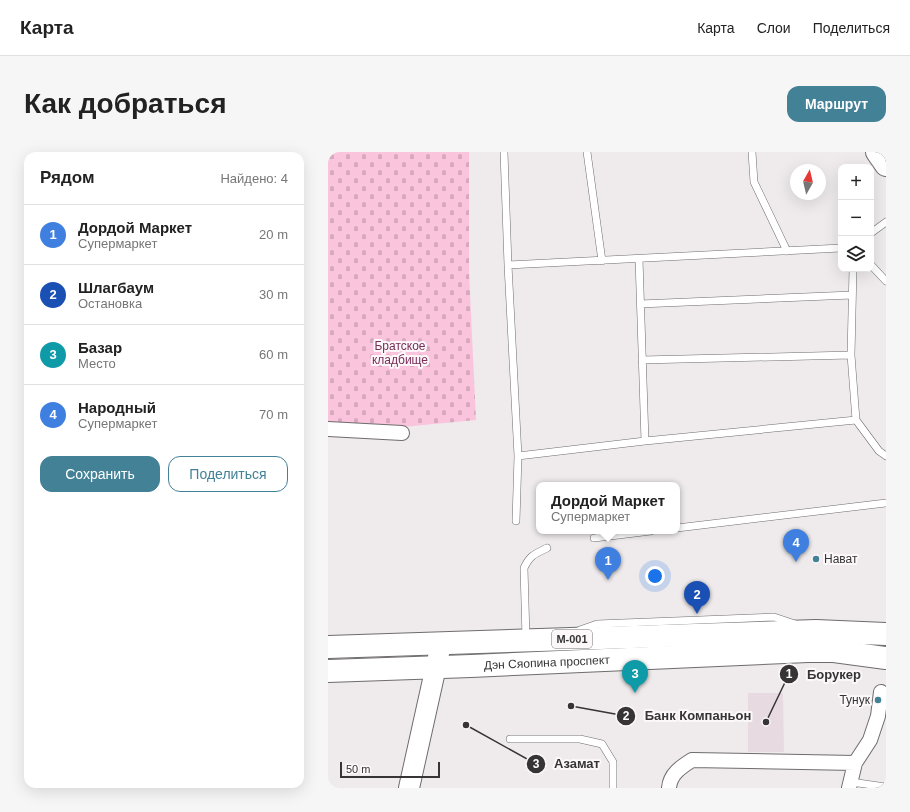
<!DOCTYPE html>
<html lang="ru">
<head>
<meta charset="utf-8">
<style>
	:root { --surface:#fff; --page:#f6f6f6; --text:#222; --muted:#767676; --line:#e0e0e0; --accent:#438197 }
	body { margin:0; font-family:Helvetica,sans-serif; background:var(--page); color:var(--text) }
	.controls { position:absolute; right:12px; top:12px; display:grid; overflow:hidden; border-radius:8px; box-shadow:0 4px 16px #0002 }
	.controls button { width:36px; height:36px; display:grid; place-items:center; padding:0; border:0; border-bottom:1px solid var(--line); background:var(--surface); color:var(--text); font:20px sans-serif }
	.compass { position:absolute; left:462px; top:12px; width:36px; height:36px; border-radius:50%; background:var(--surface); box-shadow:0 4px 16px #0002; rotate:8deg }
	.scale { position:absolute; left:12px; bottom:10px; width:100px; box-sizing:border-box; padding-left:4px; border:2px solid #363435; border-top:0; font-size:11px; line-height:14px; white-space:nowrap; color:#363435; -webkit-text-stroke:3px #fcf8fa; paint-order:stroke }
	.you { position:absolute; left:327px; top:424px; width:14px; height:14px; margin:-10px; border:3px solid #fff; border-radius:50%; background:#1a73e8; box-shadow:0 0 0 6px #1a73e833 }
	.badge { display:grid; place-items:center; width:26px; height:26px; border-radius:50%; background:var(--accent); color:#fff; font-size:13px; font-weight:700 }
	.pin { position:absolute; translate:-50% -33px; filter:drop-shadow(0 1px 2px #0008) }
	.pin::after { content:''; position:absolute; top:21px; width:14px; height:12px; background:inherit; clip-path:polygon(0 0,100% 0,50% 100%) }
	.popup { position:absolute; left:208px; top:330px; width:144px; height:52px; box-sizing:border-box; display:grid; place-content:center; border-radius:8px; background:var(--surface); filter:drop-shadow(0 1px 3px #0005); font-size:13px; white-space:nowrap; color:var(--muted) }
	.popup b { font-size:15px; color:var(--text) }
	.popup::after { content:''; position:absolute; left:50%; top:100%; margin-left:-8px; border:8px solid transparent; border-top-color:var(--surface) }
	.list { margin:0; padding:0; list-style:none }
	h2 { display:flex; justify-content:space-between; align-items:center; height:52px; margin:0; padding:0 16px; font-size:17px }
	h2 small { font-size:13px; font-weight:400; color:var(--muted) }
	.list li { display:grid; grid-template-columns:26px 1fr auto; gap:12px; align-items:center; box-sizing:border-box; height:60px; padding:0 16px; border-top:1px solid var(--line) }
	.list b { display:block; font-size:15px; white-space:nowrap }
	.list p { margin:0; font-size:13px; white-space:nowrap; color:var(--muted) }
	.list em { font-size:13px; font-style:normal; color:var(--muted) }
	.actions { display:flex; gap:8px; padding:12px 16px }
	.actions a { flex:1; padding:9px 0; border:1px solid var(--accent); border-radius:12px; text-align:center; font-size:14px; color:var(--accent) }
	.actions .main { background:var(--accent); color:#fff }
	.icon { flex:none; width:22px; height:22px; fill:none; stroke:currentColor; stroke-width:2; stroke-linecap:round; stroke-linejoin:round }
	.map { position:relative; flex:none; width:558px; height:636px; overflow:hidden; border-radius:12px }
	header { display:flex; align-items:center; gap:24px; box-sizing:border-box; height:56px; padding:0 20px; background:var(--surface); border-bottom:1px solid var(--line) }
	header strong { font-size:19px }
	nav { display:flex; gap:22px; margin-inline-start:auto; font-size:14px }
	.intro { display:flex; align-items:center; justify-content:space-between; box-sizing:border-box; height:96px; padding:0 24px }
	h1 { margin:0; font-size:28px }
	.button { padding:10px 18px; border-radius:12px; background:var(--accent); color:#fff; font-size:14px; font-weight:700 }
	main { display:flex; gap:24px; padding:0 24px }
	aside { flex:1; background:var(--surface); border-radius:12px; box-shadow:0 4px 16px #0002 }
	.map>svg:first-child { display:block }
</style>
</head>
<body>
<header>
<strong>Карта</strong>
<nav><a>Карта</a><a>Слои</a><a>Поделиться</a></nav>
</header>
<div class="intro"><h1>Как добраться</h1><a class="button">Маршрут</a></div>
<main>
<aside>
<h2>Рядом<small>Найдено: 4</small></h2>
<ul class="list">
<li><span class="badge" style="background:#3f7fe0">1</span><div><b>Дордой Маркет</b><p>Супермаркет</p></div><em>20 m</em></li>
<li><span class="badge" style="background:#1a4fb4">2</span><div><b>Шлагбаум</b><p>Остановка</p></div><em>30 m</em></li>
<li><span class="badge" style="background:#0f9aa8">3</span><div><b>Базар</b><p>Место</p></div><em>60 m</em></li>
<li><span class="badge" style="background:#3f7fe0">4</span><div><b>Народный</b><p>Супермаркет</p></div><em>70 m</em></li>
</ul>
<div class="actions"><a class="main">Сохранить</a><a>Поделиться</a></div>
</aside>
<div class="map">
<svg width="558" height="636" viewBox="0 0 558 636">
	<defs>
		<pattern id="cemetery-stones" width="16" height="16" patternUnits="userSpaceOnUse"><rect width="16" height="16" fill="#fac4dd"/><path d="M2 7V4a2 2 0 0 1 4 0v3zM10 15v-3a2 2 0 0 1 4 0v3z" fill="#d7a9be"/></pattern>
	</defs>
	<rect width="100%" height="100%" fill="#efebec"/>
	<!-- built -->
	<path fill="#e7dbe1" d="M420,541H455L456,600H420Z"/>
	<!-- cemetery -->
	<path fill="url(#cemetery-stones)" d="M0,0H141V120L148,268L64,276L0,270Z"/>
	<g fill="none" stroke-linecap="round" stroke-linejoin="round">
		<!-- lane casing -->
		<g stroke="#6f6c6d" stroke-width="8">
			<path id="lane" d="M176,0L180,113
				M259,0L274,109
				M424,0L426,30L459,99
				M543,81L558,70
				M513,96L180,113L190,304L317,289L528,268L523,203L525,117
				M311,107L317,289
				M543,113L558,129
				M312,152L524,143
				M314,208L523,203
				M528,268L551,299L558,304
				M188,369L190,304
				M349,376L558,351
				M266,386L323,379
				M252,478L269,472L446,465L467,472
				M198,486L196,416C202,403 207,402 219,396
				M182,587H252L274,592L285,610V636
				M523,630L558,635"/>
		</g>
		<!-- street casing -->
		<g stroke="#6f6c6d" stroke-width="16">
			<path id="street" d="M0,277L74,281
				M341,636C342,622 353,615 364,608L527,611
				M521,636L527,611L542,588L550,564L553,540"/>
		</g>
		<!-- secondary casing -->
		<g stroke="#6f6c6d" stroke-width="22">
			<path id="secondary" d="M81,636L113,492"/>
		</g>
		<!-- primary casing -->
		<g stroke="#6f6c6d" stroke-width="24">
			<g id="primary">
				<path d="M549,0L558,13"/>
				<path d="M0,495L488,479L558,482"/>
				<path id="s1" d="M0,519L143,514L480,499H506L558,506"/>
			</g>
		</g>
		<!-- lane -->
		<use href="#lane" stroke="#fff" stroke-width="7"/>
		<!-- street -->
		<use href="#street" stroke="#fff" stroke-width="14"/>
		<!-- secondary -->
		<use href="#secondary" stroke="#fff" stroke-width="20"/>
		<!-- primary -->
		<use href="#primary" stroke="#fff" stroke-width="22"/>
	</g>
	<!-- markers -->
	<g fill="#438197" stroke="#fcf8fa" stroke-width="1.5">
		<circle cx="488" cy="407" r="4"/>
		<circle cx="550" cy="548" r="4"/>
	</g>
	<g text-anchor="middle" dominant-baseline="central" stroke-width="4" stroke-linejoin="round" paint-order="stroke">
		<!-- shield labels -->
		<rect fill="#fcf8fa" stroke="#716f70" stroke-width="1" x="224" y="478" width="40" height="18" rx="3"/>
		<g font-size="11" font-weight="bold" fill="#363435">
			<text x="244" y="487">M-001</text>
		</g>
		<!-- park labels -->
		<g font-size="12" fill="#792d58" stroke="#fcf8fa">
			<text x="72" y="194">Братское<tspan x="72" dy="14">кладбище</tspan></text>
		</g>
		<!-- poi labels -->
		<g font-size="12" fill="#363435" stroke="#fcf8fa" text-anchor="start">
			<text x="496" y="407">Нават</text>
			<text x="542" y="548" text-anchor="end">Тунук</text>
		</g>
		<!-- street labels -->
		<g font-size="12" fill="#363435" stroke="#fcf8fa">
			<text stroke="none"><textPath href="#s1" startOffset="219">Дэн Сяопина проспект</textPath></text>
		</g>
	</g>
	<!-- callouts -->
	<path fill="none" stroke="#363435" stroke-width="1.5" d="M438 570L461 522M243 554L298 564M138 573L208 612"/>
	<g fill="#363435" stroke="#fcf8fa" stroke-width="1.5">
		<circle cx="438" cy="570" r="4"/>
		<circle cx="243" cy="554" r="4"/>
		<circle cx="138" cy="573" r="4"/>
		<circle cx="461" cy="522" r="10"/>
		<circle cx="298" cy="564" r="10"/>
		<circle cx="208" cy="612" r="10"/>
	</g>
	<g font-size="12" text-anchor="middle" font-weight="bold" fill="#fff">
		<text x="461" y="526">1</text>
		<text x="298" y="568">2</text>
		<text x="208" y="616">3</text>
	</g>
	<g font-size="13" text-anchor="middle" font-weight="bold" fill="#363435" stroke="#fcf8fa" stroke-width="4" stroke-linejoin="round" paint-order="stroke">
		<text x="506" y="527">Борукер</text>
		<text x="370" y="568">Банк Компаньон</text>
		<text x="249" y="616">Азамат</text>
	</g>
</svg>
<div class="controls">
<button>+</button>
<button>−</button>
<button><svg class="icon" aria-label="layers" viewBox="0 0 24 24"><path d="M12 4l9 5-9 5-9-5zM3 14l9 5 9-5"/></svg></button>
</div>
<svg class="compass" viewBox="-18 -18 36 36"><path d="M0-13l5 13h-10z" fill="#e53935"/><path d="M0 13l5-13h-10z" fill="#767676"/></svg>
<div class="scale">50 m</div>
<div class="you"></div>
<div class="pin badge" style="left:280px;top:428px;background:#3f7fe0">1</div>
<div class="popup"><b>Дордой Маркет</b>Супермаркет</div>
<div class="pin badge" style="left:369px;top:462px;background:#1a4fb4">2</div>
<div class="pin badge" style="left:307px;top:541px;background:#0f9aa8">3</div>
<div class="pin badge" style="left:468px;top:410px;background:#3f7fe0">4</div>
</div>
</main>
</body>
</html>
